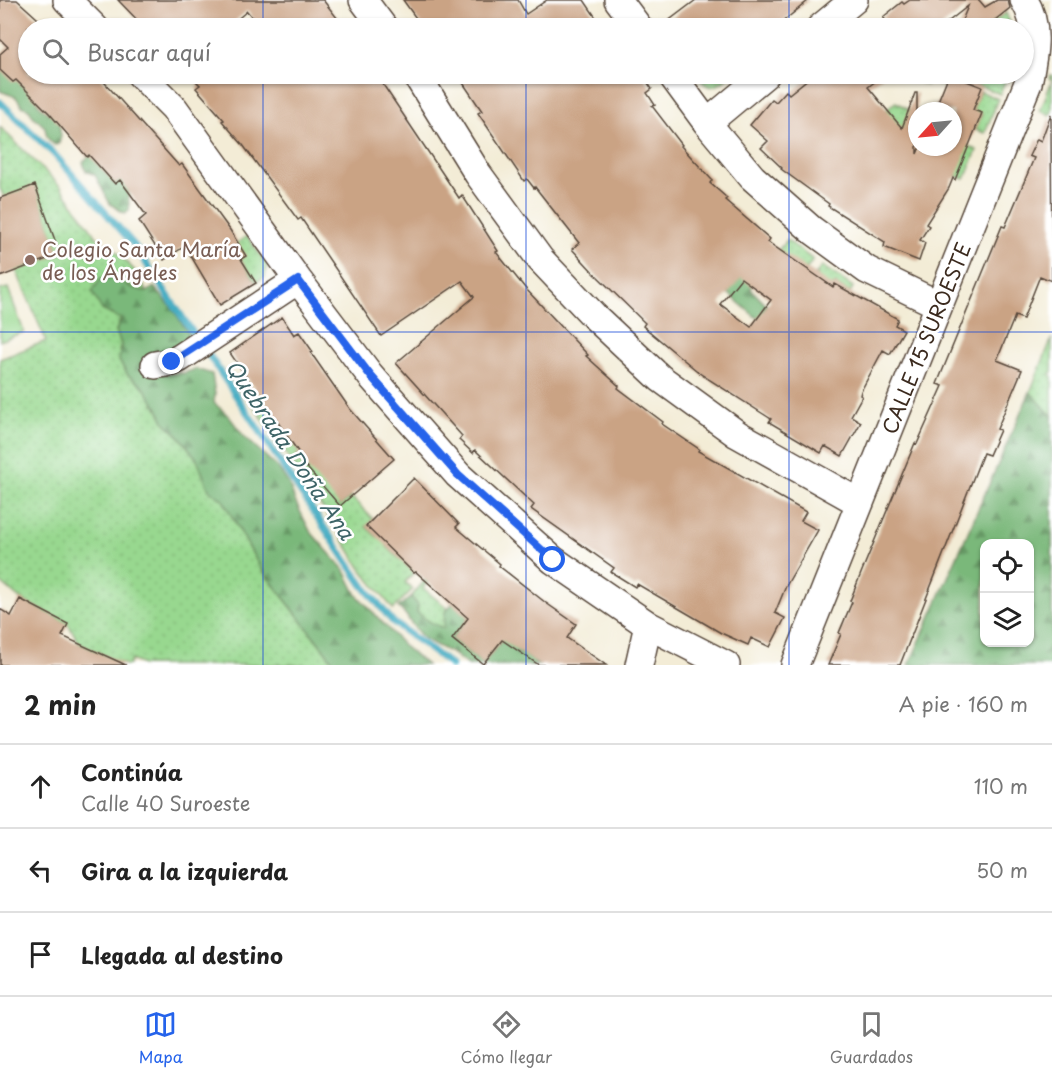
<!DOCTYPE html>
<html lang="es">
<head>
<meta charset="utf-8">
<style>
	:root { --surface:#fff; --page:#f2f2f2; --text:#222; --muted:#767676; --line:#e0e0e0; --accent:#2563eb }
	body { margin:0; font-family:"Playpen Sans",sans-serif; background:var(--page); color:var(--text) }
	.controls { position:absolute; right:18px; bottom:18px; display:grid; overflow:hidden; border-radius:12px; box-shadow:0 2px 4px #0004 }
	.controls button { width:54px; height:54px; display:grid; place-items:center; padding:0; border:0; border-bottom:2px solid var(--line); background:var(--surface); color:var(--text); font:30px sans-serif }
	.compass { position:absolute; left:908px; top:102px; width:54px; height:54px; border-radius:50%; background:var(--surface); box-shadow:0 2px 4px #0004; rotate:243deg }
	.stop { position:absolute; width:18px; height:18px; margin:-14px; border:4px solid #2563eb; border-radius:50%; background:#fff }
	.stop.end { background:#2563eb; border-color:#fff; box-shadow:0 2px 6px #0008 }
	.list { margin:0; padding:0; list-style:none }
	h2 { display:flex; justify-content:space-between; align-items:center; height:78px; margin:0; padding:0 24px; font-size:26px }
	h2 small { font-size:20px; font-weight:400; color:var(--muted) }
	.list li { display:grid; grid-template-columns:39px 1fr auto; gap:18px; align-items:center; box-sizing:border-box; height:84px; padding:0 24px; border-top:2px solid var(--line) }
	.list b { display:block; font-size:22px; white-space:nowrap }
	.list p { margin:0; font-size:20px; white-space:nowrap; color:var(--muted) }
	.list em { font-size:20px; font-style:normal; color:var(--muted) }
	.icon { flex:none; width:33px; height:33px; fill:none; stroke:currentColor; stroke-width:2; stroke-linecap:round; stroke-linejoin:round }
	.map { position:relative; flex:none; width:1052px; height:665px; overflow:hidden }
	.search { position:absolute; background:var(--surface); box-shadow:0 2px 4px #0004; left:18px; right:18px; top:18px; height:66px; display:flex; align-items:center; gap:15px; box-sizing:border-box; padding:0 21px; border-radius:33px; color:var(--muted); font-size:22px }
	.sheet { height:330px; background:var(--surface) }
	nav { display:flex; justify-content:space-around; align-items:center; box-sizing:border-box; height:84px; border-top:2px solid var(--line); background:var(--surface); font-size:16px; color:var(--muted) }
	nav a { display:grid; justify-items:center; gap:3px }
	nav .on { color:var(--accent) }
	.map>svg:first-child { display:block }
</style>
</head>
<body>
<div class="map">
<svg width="1052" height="665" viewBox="0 0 1052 665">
	<defs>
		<pattern id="grass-dots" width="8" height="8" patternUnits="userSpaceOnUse" patternTransform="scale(1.5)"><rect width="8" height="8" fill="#98d88f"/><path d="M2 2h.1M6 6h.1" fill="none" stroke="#84ba7b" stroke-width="1.8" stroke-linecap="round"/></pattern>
		<pattern id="forest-firs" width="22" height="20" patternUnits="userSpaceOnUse" patternTransform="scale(1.5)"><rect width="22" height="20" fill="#7ab87a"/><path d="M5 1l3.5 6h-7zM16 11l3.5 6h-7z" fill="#659663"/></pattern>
	</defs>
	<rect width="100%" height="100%" fill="#fff"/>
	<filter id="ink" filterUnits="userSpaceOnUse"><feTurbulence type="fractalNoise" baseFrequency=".0167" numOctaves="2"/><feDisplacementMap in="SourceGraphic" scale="12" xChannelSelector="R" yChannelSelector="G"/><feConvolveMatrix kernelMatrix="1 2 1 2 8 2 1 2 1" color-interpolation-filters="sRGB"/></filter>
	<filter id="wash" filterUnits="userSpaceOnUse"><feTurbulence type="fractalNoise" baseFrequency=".008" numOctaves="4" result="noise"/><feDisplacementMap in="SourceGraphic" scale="24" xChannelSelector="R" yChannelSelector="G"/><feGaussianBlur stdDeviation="1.35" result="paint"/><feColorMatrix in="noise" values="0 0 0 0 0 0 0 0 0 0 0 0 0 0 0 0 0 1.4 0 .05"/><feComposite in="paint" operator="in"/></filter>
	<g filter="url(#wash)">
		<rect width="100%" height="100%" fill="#f3ecd6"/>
		<!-- grass -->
		<path fill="url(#grass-dots)" stroke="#6a8156" stroke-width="1.5" d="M1006,13L1012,28H985Z
			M696,74H732C717,87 709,94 696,74Z
			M930,74H1008L1000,94L949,74L944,86L927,82L926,85L919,82Z
			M1050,75H1052V111L1050,115L1040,111L1052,80L1049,78Z
			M980,91L998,99L985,133L976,130L982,114L973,110Z
			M896,102L917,115V132L870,135L890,106Z
			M0,127L61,187L99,240L117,252L136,272L147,292L130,287L115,277L102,310L121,319L116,331L121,344L119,351L128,375L143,386L157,407L165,423L180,437L197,459L209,490L223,500L260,567L336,665H143L131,660L129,665H125L80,644L68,624L20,599L0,582V359L46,341L16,270L60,254L35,186L4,197L0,188Z
			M958,141L977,150L965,179L956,176Z
			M247,236L267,265L265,277L256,282L240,259L237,243Z
			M787,240L813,260L806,270L773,256Z
			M822,266L853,287L850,293L835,284L829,293L814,283L818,276L816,274Z
			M1052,338V372L1050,374L1052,377V416L1030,392Z
			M261,390L274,409L270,412L285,433L307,420L302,451L296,456L304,466L318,455L340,506L351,497L373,519L366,527L377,537L384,531L387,547L414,573L405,582L413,589L393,609L361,569L334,525L249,399Z
			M445,556L438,568L423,588L448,609L445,612L444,628C433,625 425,620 417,612L418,605L411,597Z"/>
		<!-- forest -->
		<path fill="url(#forest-firs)" stroke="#5a714c" stroke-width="1.5" fill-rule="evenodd" d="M0,71L19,76L45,94L37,103L48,114L56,106L61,136L59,144L55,145C47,140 46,135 45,127L33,116L29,109L22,106L16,97L0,91Z
			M99,147L96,162L115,184L119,180L128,183L129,211L124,213L110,204L95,175L86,171L83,162Z
			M710,255L753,283L751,289L767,306L777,335L739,303L700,267Z
			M115,277L130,287L147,292L154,287L173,309L188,333L185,351L165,374L184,373L196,369L212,374L215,394L214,403L228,415L243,435L279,469L289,484L295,501L310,531L345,571L357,595L406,648L427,665H336L260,567L223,500L209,490L197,459L180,437L165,423L157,407L143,386L128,375L119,361L121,344L116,331L121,319L102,310L92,292L101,278Z
			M1030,392L1052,416V665H909ZM984,544H1030V642H984Z
			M411,597L418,605L417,612C425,620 433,625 444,628L445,612L452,604L462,603L474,611L452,639L483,664L503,639L539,665H467L453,654L424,639L413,626L406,615L398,607Z"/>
		<!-- garden -->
		<path fill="#98d88f" stroke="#6a8156" stroke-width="1.5" d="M8,288L24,332L0,341V290Z"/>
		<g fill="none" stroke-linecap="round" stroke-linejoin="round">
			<!-- stream -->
			<path stroke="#42abc1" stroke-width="7" d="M0,102L54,154L134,245L197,339
				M204,348L362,584L393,622L451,665"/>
		</g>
		<g id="blocks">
			<!-- building -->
			<path fill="#caa384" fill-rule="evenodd" d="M0,0H17L48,28H28V74H97L179,166L182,164L230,230L246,256L241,259L256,283L220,305L185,246L164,260L139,221L146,215L120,180L115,184L89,155L87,157L49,113L16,80L13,82L0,70V54L8,47L0,39Z
				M118,0H323L345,28H261L247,11L227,28H145Z
				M403,0H518L526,14L547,0H584L603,28H423Z
				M696,0H809L775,28H659Z
				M910,0H979L985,7L997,0H1008L1010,8L985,28H959L968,6L940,28H892L883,17L902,2L904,4Z
				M205,74H376L459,198L462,195L498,251L496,252L525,288L588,355L586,356L619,386L618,388L663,422L662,424L699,449L698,451L806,512L801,521L818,530L786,586L775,613L785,618L770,647L751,638L748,645L721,633L637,584L635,587L611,572L614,568L531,509L534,505L475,450L473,453L459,440L462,436L396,363L474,297L462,281L381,336L301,218L298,220L243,145L222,121L224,120L196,88L200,85L196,81Z
				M457,74H642L652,89L647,93L655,105L652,106L682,145L681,146L712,180L710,183L727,198L725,200L770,239L768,242L833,287L835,284L898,319L895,325L904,330L890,354L883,350L861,391L860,395L862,396L851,416L861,422L842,456L825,446L821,453L769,422L771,419L768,417L702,375L643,326L645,323L593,272L572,249L579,243L535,187L534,188L527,179L524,181L478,113L482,111ZM741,278L771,300L751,327L720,304Z
				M814,74H885L868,87L902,128L915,93H917V154L920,147H953V111H934L949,74L982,87L973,110L982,113L955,180L953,178L949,188L926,224L929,226L920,240L925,243L919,261L884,247L885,242L828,206L829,204L781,169L782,168L761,148L768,141L750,125L772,99L776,102L786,91L789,94Z
				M1051,114L1052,281L1040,276L1023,319L1015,316L997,360L1022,370L997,429L1000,430L989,455L983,453L900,665H828L841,634L839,633L852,602L850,601L862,571L915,443L917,444L943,386L937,384L1002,226L1005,227L1027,175L1034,158L1029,156L1037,139L1041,141Z
				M35,185L60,254L0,277V198Z
				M282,317L294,335L299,332L313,352L311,353L350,409L394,459L340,506L296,455L299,453L230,353Z
				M414,478L459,524L456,527L500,564L499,566L546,603L576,624L567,638L606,665H539L502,640L483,664L452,639L468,618L416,572L414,573L366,526Z
				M20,599L68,624L62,636L126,665H0V609L11,616Z"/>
		</g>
	</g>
	<g filter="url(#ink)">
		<use href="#blocks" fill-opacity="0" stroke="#57473a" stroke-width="1.5"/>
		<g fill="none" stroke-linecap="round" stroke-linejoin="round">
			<!-- minor casing -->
			<g stroke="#57473a" stroke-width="30">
				<path id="minor" d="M67,0L95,28
					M363,0L384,28
					M618,0L639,28
					M820,28L854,0
					M140,74L174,108L298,280L370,375L458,475L553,560L648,625L726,665
					M416,74L478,174L540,259L594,316L660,378L737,434L860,503
					M671,74L707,123L752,177L812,230L867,270L939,305
					M707,123L766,74
					M155,365L172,362L180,358L298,280
					M639,665L648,625
					M795,665L1028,83C1034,54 1040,26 1024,0"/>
			</g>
			<!-- minor -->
			<use href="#minor" stroke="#fff" stroke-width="27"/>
		</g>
	</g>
	<g fill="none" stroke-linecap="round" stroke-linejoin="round" filter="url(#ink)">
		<!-- route -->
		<path stroke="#2563eb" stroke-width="8" d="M172,362L298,280L370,375L458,475L553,560"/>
	</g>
	<!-- grid -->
	<path fill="none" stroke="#1d4ed8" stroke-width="1.5" stroke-opacity="0.55" d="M263,0V28M526,0V28M789,0V28M263,74V665M526,74V665M789,74V665M0,332H1052"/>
	<!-- markers -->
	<circle fill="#8d6e63" stroke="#fff" stroke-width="2" cx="30" cy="260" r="6"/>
	<g text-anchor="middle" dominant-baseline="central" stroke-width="5" stroke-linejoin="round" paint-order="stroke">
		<!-- education labels -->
		<g font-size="20" fill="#785e54" stroke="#fff" text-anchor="start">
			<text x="42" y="249">Colegio Santa María<tspan x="42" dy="23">de los Ángeles</tspan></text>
		</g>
		<!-- street labels -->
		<g font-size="20" fill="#3b2a1e" stroke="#fff">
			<text transform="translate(926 338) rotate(-68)">CALLE 15 SUROESTE</text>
		</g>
		<!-- water labels -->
		<g font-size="21" font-style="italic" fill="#3e6467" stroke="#fff">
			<text transform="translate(291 449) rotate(56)">Quebrada Doña Ana</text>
		</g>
	</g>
</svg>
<div class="controls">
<button><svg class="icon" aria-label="locate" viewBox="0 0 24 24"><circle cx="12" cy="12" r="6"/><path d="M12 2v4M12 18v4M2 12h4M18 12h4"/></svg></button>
<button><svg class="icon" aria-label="layers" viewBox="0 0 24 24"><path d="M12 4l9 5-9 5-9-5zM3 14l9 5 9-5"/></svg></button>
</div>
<svg class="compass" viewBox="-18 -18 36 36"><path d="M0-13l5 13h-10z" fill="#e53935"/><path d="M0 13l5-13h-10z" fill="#767676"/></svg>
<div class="stop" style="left:553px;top:560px"></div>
<div class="stop end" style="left:172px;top:362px"></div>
<div class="search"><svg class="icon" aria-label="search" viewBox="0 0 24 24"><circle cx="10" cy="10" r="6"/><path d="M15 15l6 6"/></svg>Buscar aquí</div>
</div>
<section class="sheet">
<h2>2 min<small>A pie · 160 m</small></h2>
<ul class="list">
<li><svg class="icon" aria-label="ahead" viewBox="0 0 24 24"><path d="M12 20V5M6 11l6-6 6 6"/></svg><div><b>Continúa</b><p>Calle 40 Suroeste</p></div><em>110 m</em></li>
<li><svg class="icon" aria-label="left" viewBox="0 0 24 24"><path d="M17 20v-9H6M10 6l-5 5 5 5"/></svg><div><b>Gira a la izquierda</b></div><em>50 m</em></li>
<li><svg class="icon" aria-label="arrive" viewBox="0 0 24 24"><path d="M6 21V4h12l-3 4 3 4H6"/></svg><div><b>Llegada al destino</b></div></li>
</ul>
</section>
<nav>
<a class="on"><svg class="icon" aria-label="map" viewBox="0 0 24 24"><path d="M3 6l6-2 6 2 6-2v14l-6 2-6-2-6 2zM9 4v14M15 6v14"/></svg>Mapa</a>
<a><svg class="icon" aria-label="directions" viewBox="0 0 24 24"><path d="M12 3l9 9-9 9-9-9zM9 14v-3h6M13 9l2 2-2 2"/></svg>Cómo llegar</a>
<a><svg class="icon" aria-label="saved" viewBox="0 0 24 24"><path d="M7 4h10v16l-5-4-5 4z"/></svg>Guardados</a>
</nav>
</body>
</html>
